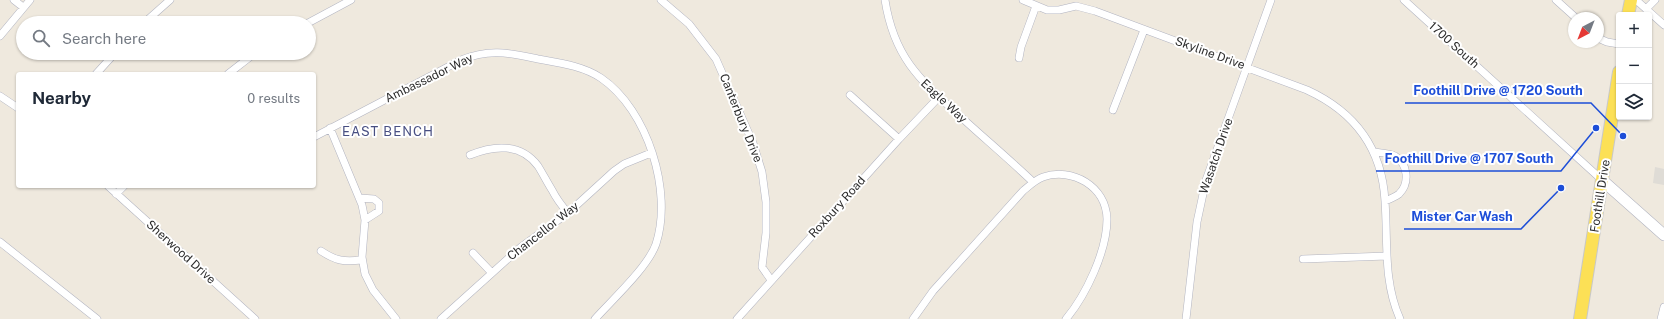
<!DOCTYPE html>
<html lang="en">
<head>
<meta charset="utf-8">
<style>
	:root { --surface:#fff; --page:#f2f2f3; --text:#1f2937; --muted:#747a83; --line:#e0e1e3 }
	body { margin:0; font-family:"Public Sans",sans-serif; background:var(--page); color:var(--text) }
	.controls { position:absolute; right:12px; top:12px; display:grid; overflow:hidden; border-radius:4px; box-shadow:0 1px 3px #0004 }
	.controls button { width:36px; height:36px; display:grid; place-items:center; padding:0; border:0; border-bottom:1px solid var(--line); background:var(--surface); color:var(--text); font:20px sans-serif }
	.compass { position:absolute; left:1568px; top:12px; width:36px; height:36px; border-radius:50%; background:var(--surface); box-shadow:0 1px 3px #0004; rotate:222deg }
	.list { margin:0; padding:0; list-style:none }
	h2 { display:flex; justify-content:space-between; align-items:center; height:52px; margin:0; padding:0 16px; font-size:17px }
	h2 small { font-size:13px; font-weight:400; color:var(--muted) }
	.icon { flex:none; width:22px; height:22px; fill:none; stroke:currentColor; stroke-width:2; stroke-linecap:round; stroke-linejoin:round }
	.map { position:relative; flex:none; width:1664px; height:319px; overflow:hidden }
	.search { position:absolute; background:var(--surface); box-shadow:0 1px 3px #0004; left:16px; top:16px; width:300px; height:44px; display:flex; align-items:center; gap:10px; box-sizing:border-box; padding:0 14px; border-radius:22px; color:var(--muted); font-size:15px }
	.panel { position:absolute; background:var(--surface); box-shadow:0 1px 3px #0004; left:16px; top:72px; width:300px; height:116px; border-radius:4px }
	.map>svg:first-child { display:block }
</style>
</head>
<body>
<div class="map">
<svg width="1664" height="319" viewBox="0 0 1664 319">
	<rect width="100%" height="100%" fill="#efe9de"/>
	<!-- plaza -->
	<path fill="#dfdcd6" d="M1655,167L1664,169V185L1653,183Z"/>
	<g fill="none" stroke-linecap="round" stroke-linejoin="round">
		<!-- street casing -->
		<g stroke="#b2b4c1" stroke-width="8">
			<path id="street" d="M14,0L23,7
				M661,0L689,24L716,59L753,143L762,172L766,202V233L762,267L771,280
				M885,0C894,58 920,80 961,117C985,139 1010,160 1033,182
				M1023,0L1047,10H1059L1076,6L1095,11L1307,90C1355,112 1382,149 1385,201C1388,242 1383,281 1400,319
				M1404,0L1602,180
				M1556,0L1576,18
				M1636,0L1664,25
				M1646,9L1655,0
				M144,23L170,0
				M308,23L351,0
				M0,36L30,0
				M1598,38L1607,42L1619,44
				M1019,58L1021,47L1036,6
				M96,74L115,53
				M228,74L255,53
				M850,95L899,139
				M0,96L18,108
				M1113,110L1144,30
				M330,128L362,205L365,220L362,257L365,274L373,290L396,319
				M314,137L461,60C490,48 509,53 538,59C560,63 583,66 601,78C648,110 673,192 656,244C648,267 612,300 595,319
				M1374,152C1381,153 1389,153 1395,156C1408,164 1410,183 1399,194C1395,197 1390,199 1385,201
				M470,155C494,145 521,143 538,166C543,174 547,182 552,190C556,198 562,206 568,213
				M108,186L255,319
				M116,194L124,186
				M360,198L374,199L379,203V211L365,220
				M0,242L97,319
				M321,251C336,261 344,262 362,260
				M473,253L492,273
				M1303,259L1387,256
				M441,319L521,247L568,213L614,171L624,164L651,153
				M737,319L899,139L939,97
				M913,319L933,291L1023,191C1029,186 1035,180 1043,177C1072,167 1106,186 1107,219C1107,251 1086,295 1066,319
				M1186,319L1197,222L1206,180L1271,0
				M1661,319L1664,307"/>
		</g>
		<!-- secondary casing -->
		<g stroke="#b2b4c1" stroke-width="12">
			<path id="secondary" d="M1602,180L1664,235"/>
		</g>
		<!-- primary casing -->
		<g stroke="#c8c8c8" stroke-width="14">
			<path id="primary" d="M1628,15L1631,0
				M1580,319L1619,72"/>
		</g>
		<!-- street -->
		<use href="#street" stroke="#fff" stroke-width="7"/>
		<!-- secondary -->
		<use href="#secondary" stroke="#fff" stroke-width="11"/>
		<!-- primary -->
		<use href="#primary" stroke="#fce056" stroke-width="12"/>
	</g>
	<g text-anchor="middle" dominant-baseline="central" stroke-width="4" stroke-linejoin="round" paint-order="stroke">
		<!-- street labels -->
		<g font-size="12" fill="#2d2d2d" stroke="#fff">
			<text transform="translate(1454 45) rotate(42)">1700 South</text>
			<text transform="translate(1210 53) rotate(20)">Skyline Drive</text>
			<text transform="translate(429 78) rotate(-26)">Ambassador Way</text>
			<text transform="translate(944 101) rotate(43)">Eagle Way</text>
			<text transform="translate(741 118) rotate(68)">Canterbury Drive</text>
			<text transform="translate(1216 156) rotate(-71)">Wasatch Drive</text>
			<text transform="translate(1600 196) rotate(-81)">Foothill Drive</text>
			<text transform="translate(837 207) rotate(-48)">Roxbury Road</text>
			<text transform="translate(543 231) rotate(-38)">Chancellor Way</text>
			<text transform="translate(181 252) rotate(42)">Sherwood Drive</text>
		</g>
		<!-- neighbourhood labels -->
		<g font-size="13" letter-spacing="1" fill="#484f82" stroke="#fff">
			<text x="388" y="131">EAST BENCH</text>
		</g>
	</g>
	<!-- callouts -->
	<path fill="none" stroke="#1d4ed8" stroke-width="1.5" d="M1623 136L1591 103H1405M1596 128L1561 171H1376M1561 188L1521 229H1404"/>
	<g fill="#1d4ed8" stroke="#fff" stroke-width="1.5">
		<circle cx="1623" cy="136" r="4"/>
		<circle cx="1596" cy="128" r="4"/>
		<circle cx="1561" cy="188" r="4"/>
	</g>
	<g font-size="13" text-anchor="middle" font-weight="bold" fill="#1d4ed8" stroke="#fff" stroke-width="4" stroke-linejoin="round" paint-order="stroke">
		<text x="1498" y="95">Foothill Drive @ 1720 South</text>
		<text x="1469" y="163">Foothill Drive @ 1707 South</text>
		<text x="1462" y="221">Mister Car Wash</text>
	</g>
</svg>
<div class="controls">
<button>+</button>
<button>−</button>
<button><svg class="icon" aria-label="layers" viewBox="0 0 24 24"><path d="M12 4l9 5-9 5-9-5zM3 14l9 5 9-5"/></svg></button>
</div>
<svg class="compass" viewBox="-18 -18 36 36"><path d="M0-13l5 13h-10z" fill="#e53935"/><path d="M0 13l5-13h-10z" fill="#747a83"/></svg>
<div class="search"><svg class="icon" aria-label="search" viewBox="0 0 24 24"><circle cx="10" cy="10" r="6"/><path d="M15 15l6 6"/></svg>Search here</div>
<section class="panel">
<h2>Nearby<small>0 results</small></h2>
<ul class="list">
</ul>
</section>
</div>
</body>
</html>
